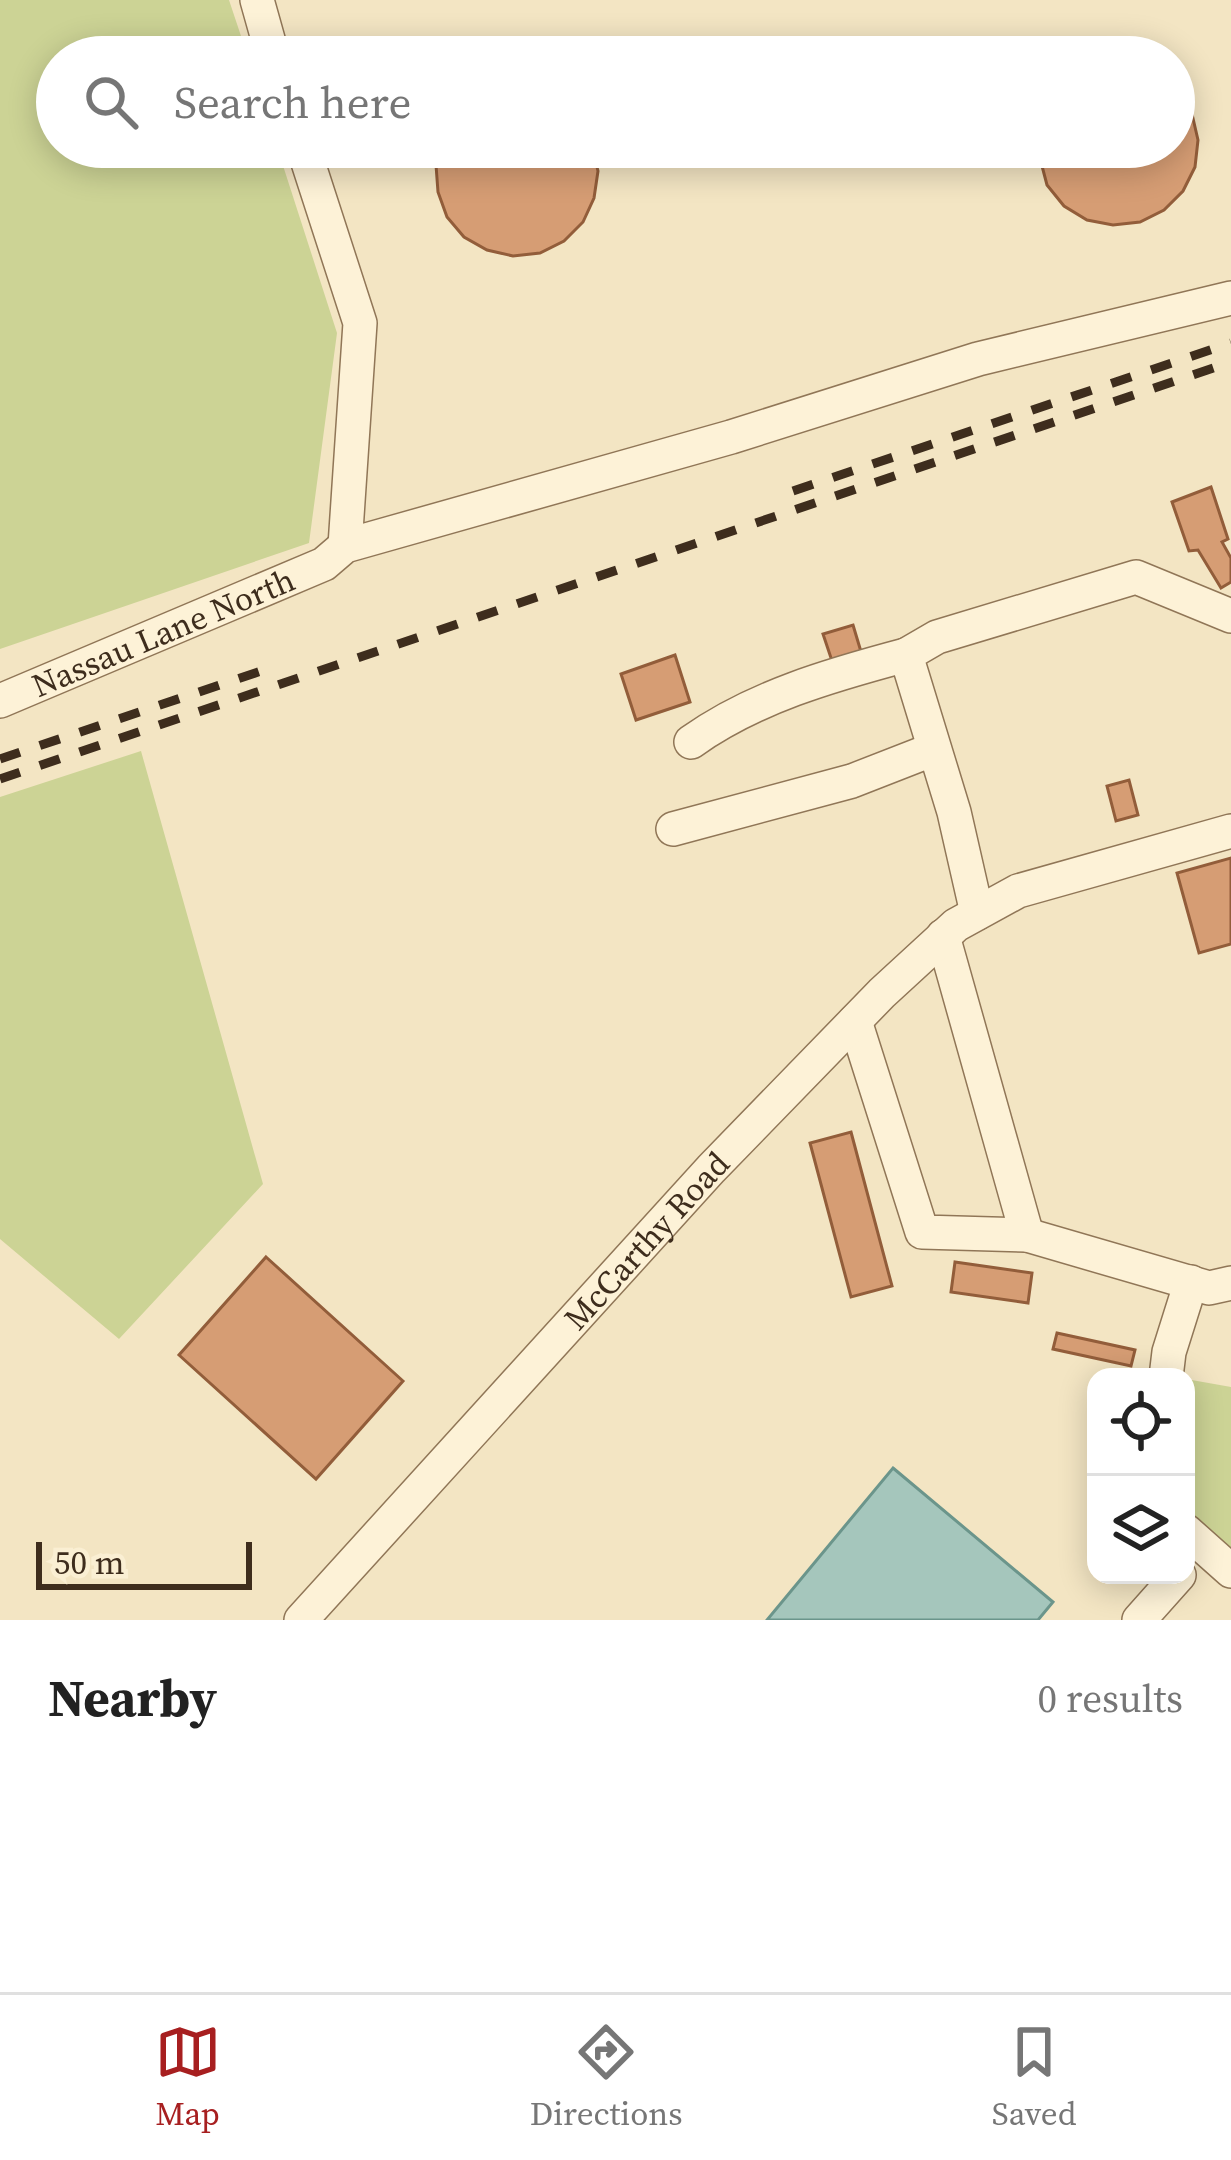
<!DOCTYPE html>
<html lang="en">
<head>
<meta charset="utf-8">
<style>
	:root { --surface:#fff; --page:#f2f2f2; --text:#222; --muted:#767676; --line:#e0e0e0; --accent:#a71f20 }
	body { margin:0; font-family:"Source Serif 4",serif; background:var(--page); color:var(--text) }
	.controls { position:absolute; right:36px; bottom:36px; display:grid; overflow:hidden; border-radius:24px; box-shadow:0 6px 30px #0003 }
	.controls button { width:108px; height:108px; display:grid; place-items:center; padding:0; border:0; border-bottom:3px solid var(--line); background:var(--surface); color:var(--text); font:60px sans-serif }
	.scale { position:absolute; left:36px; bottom:30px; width:216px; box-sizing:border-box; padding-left:12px; border:6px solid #3e2d1d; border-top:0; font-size:33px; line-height:42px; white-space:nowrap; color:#3e2d1d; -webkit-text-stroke:9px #faefd3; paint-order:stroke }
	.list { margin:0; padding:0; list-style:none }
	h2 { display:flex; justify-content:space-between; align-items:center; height:156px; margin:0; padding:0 48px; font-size:51px }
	h2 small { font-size:39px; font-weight:400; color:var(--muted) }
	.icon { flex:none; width:66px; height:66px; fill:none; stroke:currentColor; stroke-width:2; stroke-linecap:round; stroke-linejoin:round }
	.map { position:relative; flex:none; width:1231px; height:1620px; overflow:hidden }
	.search { position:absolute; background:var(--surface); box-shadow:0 6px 30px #0003; left:36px; right:36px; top:36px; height:132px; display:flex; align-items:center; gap:30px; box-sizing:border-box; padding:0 42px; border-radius:66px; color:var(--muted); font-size:45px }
	.sheet { height:372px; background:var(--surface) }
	nav { display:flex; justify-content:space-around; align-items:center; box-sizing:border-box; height:168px; border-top:3px solid var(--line); background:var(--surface); font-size:33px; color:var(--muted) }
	nav a { display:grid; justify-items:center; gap:6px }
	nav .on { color:var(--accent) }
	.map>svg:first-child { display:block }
</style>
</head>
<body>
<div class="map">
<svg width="1231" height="1620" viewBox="0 0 1231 1620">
	<rect width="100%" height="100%" fill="#f3e5c3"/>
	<!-- green -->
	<path fill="#ccd395" d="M0,0H229L248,57H57V147H277L337,333L309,543L0,649Z
		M141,751L263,1184L119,1339L0,1239V797Z
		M1186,1379L1231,1387V1551L1186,1514Z"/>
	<!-- water -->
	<path fill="#a5c6bc" stroke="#6b958b" stroke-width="3" d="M893,1468L1053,1602L1038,1620H767Z"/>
	<!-- building -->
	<path fill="#d69d74" stroke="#925d3a" stroke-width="3" d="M1174,87L1192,114L1198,140L1195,167L1183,191L1164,210L1140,222L1113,225L1087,220L1064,206L1047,185L1037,147H1174Z
		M442,147H592L598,171L594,198L583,222L564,241L540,253L513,256L487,250L464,237L447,217L438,192L436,165Z
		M1211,487L1228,539L1222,542L1231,558V582L1221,588L1198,550L1189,551L1172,502Z
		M853,625L862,655L833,664L823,634Z
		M675,655L690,702L636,720L621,674Z
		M1129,780L1138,815L1116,821L1107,786Z
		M1231,858V944L1199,953L1177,873Z
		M851,1132L892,1286L851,1297L810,1143Z
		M266,1257L403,1381L316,1479L179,1355Z
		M955,1262L1032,1273L1028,1303L951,1292Z
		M1057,1333L1135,1350L1131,1366L1053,1349Z"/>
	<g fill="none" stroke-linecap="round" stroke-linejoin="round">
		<!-- minor casing -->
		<g stroke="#907657" stroke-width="36">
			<g id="minor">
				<path d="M257,0L273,57"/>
				<path d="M303,147L360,323L345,546"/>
				<path id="s1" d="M0,701L324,564L345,546L731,437L978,359L1231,298"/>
				<path d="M691,742C754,697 831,675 906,655"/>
				<path d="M673,829L852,781L934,749"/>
				<path d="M977,913L954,812L906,655L937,637L1136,577L1231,616"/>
				<path d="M855,1021L922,1232L1027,1235L943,936"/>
				<path d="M1027,1235L1209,1288L1231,1283"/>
				<path d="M1166,1377L1169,1352L1191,1282"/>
				<path d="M1186,1531L1231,1571"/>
				<path id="s2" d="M301,1620L711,1169L882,993L956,925L1018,891L1231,831"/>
				<path d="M1139,1620L1179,1575"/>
			</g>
		</g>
		<!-- minor -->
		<use href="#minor" stroke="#fdf2d7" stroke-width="33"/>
		<!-- rail -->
		<path stroke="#3e2d1d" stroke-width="9" stroke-dasharray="21 21" stroke-linecap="butt" d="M793,491L1231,343
			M0,759L270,668
			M0,779L1231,362"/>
	</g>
	<g text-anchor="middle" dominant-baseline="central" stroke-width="12" stroke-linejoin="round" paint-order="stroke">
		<!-- street labels -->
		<g font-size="33" fill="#3e2d1d" stroke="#faefd3">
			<text stroke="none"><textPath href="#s1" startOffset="177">Nassau Lane North</textPath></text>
			<text stroke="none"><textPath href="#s2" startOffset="513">McCarthy Road</textPath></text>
		</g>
	</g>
</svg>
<div class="controls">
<button><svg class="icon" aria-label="locate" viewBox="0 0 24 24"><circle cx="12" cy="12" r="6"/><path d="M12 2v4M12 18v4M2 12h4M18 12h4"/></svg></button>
<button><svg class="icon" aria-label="layers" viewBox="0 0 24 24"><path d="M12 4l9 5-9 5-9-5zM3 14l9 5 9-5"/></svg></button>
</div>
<div class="scale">50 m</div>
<div class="search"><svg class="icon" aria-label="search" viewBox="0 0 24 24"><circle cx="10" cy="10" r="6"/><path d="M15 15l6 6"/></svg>Search here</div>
</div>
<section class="sheet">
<h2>Nearby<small>0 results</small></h2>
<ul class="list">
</ul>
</section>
<nav>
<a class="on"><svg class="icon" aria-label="map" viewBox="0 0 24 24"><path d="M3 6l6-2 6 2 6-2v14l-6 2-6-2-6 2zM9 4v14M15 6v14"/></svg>Map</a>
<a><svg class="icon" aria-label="directions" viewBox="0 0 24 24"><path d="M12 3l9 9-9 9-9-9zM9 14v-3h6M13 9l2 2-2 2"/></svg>Directions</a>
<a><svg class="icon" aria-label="saved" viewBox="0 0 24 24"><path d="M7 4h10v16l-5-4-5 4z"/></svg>Saved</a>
</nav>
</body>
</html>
